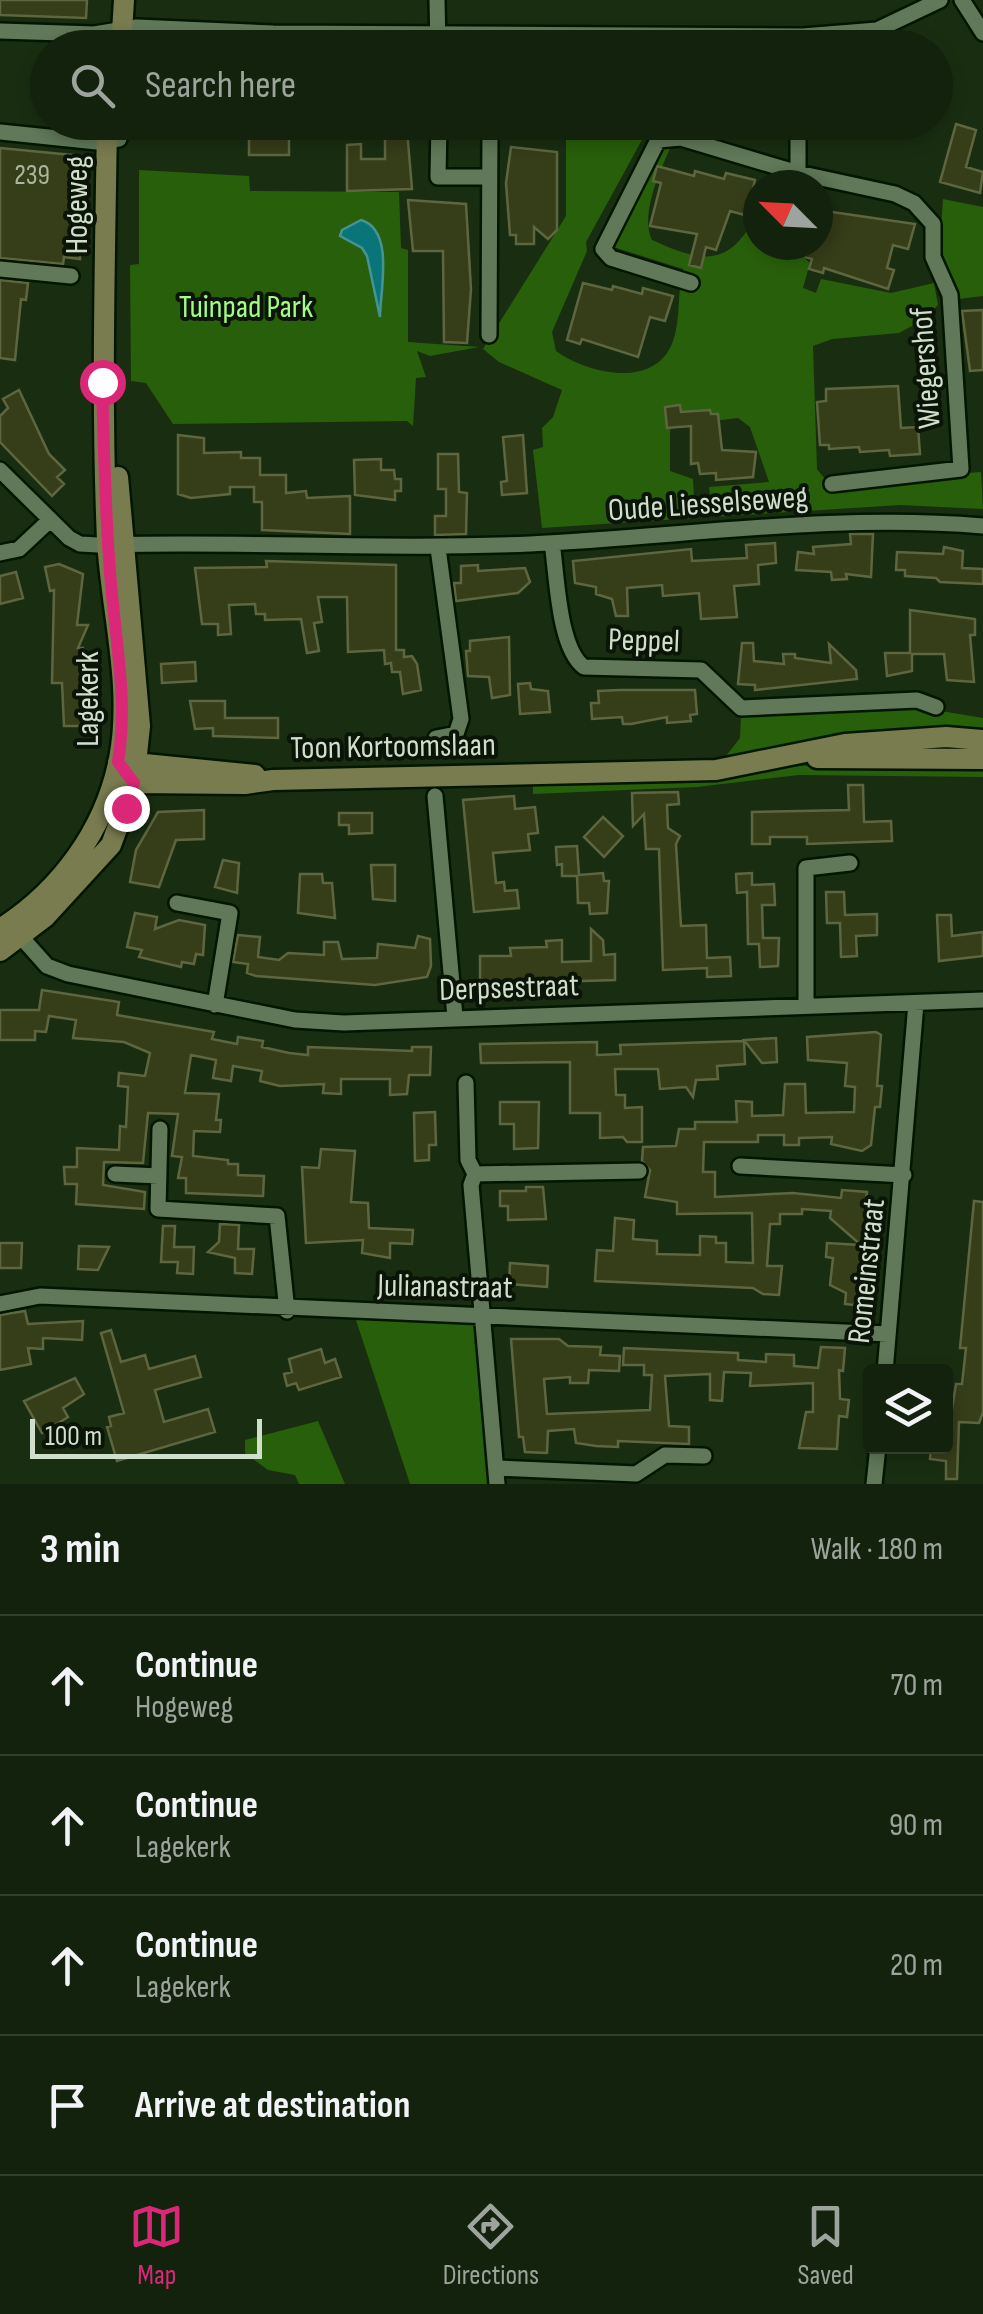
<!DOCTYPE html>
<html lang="en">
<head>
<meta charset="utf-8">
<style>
	:root { --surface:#13220d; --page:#1c2a16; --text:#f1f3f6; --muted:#9da49d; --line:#323f2e; --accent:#db2777 }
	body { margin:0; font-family:"Sofia Sans Condensed",sans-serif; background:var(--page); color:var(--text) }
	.controls { position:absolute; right:30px; bottom:30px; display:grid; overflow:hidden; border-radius:10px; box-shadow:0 5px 15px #0003 }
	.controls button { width:90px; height:90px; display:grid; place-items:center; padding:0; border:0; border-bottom:2px solid var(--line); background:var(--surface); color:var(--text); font:50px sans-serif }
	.compass { position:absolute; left:743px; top:170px; width:90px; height:90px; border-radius:50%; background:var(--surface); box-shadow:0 5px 15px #0003; rotate:294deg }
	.scale { position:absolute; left:30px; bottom:25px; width:232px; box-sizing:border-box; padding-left:10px; border:5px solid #d0decc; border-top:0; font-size:28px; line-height:35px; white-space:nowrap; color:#d0decc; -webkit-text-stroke:8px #0a1407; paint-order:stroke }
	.stop { position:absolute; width:30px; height:30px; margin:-22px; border:8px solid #db2777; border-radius:50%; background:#fff }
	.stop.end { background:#db2777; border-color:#fff; box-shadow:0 2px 10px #0008 }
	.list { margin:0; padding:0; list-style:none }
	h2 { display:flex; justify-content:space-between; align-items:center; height:130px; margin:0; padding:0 40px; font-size:42px }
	h2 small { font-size:32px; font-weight:400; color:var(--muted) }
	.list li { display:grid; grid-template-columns:65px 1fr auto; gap:30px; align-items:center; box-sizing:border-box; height:140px; padding:0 40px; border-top:2px solid var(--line) }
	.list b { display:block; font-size:38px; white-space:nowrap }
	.list p { margin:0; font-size:32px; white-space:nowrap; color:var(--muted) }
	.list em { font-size:32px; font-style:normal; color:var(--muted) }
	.icon { flex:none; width:55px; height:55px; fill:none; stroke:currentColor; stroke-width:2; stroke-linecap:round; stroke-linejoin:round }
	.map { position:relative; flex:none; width:983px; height:1484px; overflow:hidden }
	.search { position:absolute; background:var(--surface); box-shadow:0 5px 15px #0003; left:30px; right:30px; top:30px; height:110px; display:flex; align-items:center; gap:25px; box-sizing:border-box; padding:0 35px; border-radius:55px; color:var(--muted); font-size:38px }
	.sheet { height:690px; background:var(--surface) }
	nav { display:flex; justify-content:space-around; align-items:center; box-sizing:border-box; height:140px; border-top:2px solid var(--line); background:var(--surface); font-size:28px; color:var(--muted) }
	nav a { display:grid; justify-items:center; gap:5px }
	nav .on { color:var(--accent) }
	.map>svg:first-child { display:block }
</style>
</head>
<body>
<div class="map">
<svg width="983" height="1484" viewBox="0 0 983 1484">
	<rect width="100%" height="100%" fill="#192e11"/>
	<!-- green -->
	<path fill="#285f0a" d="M566,123L656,124L649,127L586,242L587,251L552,332L556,351C588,374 656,390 673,341C681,319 677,292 683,269L607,245L663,143L673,142C662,166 639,215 652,240C705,264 730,267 758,212V245H807L803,257L810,263L803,288L816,293L821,279L891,293L934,283L938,305L923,320L899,333L832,339L813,346L817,469L828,483L981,472L983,509L900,505L713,517L709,487L769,482L750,427L738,418L672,426L670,431V471L693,479L695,518L542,528L533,450L543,447L542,428L553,417L562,390L499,362L483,349L566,216Z
		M139,170L249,176L250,191L399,192L401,248L408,250V342L479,347L430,356L417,351L426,377L416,378L413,426L407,421L173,424L146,383L131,381L130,265L139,264Z
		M943,199L983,207V296L959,299L939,257Z
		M918,702L935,710L983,718V736L780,747L726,756L740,738L741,715Z
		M834,764L983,765V777L799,775L697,787L533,794V782Z
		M355,1317L472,1321L478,1326L493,1484H410Z
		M318,1421L345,1484H299L295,1475L268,1470L245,1453V1440Z"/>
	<!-- water -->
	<path fill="#0a7578" stroke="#459491" stroke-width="2.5" d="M361,220C395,230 380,291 380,317L367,256L362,248L340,236L342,230Z"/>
	<!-- building -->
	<path fill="#363d19" stroke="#5e6640" stroke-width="2.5" d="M0,0H87L86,18L0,15Z
		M249,122H289V155H249Z
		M956,124L976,130L966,167L983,172L980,193L940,182Z
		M385,130H407L412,189L347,191V145L361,144V159H385Z
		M511,147L557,152V230L548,239L534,227V244H516V235H510L506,183Z
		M0,148L82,156L80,259L64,257L63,264L0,258Z
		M657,166L694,176L695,171L724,179L726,173L755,180L752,193L758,196L752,217L730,211L716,250L706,247L701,268L689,265L697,234L650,226L661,183L653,181Z
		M408,200L466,204L471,289L467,343L444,342L443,251H413Z
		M825,211L915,224L908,249L893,245L887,268L894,270L888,289L824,268L823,273L809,269L812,259L805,257L809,245H818Z
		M0,280L28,283L26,300L21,299L15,360L0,358Z
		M583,283L612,290L613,286L642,294L643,288L673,296L665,321L650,317L638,357L582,339L580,344L567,340Z
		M983,310V370L970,371L962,311Z
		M898,386L901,428L918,427L920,454L890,456L889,450L860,452L859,447L829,449V445H820L817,402L826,401V389Z
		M19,390L49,454L65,470L57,477L64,484L52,496L0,442V416L8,408L3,399Z
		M680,405L681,412L710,410L711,414H718L722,450L756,452L753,477L716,480V473L700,474L698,463L691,464V426L667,428L665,407Z
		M178,435L204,438V453L241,452V458H260V475H286V493L306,491L307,498L350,496V534L262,530V502H254V487H230V494L191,498L178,494Z
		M523,435L527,493L502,495L501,482L507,481L503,437Z
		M438,454H458L459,492L467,493L466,534L435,535V516H446V489H438Z
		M381,459V470H394L395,479H401V491H395V500L355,495L354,460Z
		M850,534H873L871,577L846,574L847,579L832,580L831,572L796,570L798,552L814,554L813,547L851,544Z
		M775,543L776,563L758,565L759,584L734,586L737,617L701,619L699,593L663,596L662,585L627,588L628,616H616L612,599L596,594V587L575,583L573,561L691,549L692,561L747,558L746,545Z
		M944,547L963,551L962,568L983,569V584L940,582L936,578L905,576V570H896L897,552L943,554Z
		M266,561L396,565V650H404V657L412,656L417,664L421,690L403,694L400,672H392L391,663L385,664L384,650L348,652L347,597H318L322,622L314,623L319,651L307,653L301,619L265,620V614H256L255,604L229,605L231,634L218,635V624H202L195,568L267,567Z
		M59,564L83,574L77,625H88L78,648H83L86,666L87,726H64L62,683H52L54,590L50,591L45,567Z
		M478,565V571L525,568L530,582L518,593L456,601L454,583H461V566Z
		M16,572L23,598L0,604V576Z
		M910,610L975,619V635H970L974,682L947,680L944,654H912V671L887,676L885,653H910Z
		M509,637L510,695L492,698L489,677L468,676L466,651H470V641Z
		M742,643H753L754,661L784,664L783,654H795V658L831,663L829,644L856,670L857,679L755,690V685L738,684Z
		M195,662L196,681L162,683L161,664Z
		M530,683L531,689L548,691L550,712L520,714L518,684Z
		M620,690H695L697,714L690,715L691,721L667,723V717L631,724H623L622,717L592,719L591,703H599L598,691Z
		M190,701H225V718H278V738L213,736V728L195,729Z
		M848,785H863L864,822L891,821L892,841L807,844V837H770V844H752V812L849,810Z
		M678,792L679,804L667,805L668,828L680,836L676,844L681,926L706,925L707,958L730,957L731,976L707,977V968L663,970L659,849H646L644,814L633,826L632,793Z
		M514,796L515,809L535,807L538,833L528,834L530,850L493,853L496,883L504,882L505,891L517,890L519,908L474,912L463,800Z
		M204,810V839L176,840L159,887L130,882L136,850L158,812Z
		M339,813H372V833L349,834V825H339Z
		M603,817L623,836L604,857L584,837Z
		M577,846L579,875L603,873L604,881H609L607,913L590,914L589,903H578L577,876H562V864L557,865L556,847Z
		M223,860L239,863L237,893L215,887Z
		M371,865H395V901L373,899Z
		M752,873V885L774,884L775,905H762L763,938H779L778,966L760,967L759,944H748L747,892L737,893L736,874Z
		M300,874H322L323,883H332L335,918L298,913Z
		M826,892H844L845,915L877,914V935L856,936L857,956L841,957L840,923H827Z
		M135,913L157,917L155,929L179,920L205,925L203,955L196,954L194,964L182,962L181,967L139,957L142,950L127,947Z
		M937,915H951L952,936L983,932V956L939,961Z
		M591,929L603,940L604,955L615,954V980L480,984V956H511L510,948L547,947L546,941L562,940V962L591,961Z
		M238,935L260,937L258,957L279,960L288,953L324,955V942H338L342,959L377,958L378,944L415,948L418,936L430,939L431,966L427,977L375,985L256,976L247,973L248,964L233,962Z
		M42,990L119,1002L117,1015L214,1032L212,1039L237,1044L238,1037L263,1041L262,1047L289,1053L308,1055V1047L412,1051V1047H431L430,1075H409L407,1094L390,1095V1079H341V1094L323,1093L324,1084L280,1086L260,1081L262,1071L233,1066L231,1081L213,1078L216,1060L191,1055L185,1093L219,1094L216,1120H221L220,1132L194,1131L193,1156L228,1160V1164H238V1175L264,1176L263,1196L186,1193V1178H178L182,1157L172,1156L178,1114L148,1113L143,1163L104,1162L103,1185L145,1192L144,1209L76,1204L77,1184H65L64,1167H77V1148L119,1150L120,1126L126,1127L128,1087L118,1086L119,1073L145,1076L150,1053L124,1042L73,1038L76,1020L49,1016L46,1032L35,1031V1040H0V1010H39Z
		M876,1032L881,1035L877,1086H882L880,1107H875L871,1145L862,1151L831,1144L832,1137L799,1138V1145H784V1135H758V1142H704L703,1172H715V1197L793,1193L841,1198L842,1190L867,1192L866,1199L873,1200L863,1306L845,1304L846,1293L830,1285L833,1258L826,1257L827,1243L861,1245L830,1218L831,1211L802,1209V1214H780V1224H770L767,1266H782L779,1295L763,1294L753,1288L595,1281L597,1250L613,1251L615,1218L634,1220L633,1239L657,1241V1254L700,1255V1236L716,1237V1243H726V1262L753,1263L752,1213L677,1214V1202L645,1197L650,1170L642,1161L643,1147L676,1146L679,1129H695V1122H737L736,1101L752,1102V1116L783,1115L785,1084H805L806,1113L854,1112L855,1087L845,1086L847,1063L808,1060L807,1037Z
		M776,1038L777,1062L762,1063L744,1040Z
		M744,1041L745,1064L717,1066L718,1079L696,1080L693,1097L686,1087L660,1089L658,1069H615L616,1095H625V1108L642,1107V1142H627L623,1137L600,1138V1113H570V1062L481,1063L480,1044L597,1042V1055L621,1054L620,1045Z
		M500,1102H539L538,1148L514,1149V1124H500Z
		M435,1112L436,1145H429V1160L415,1161L414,1113Z
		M321,1149L355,1151L351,1202L368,1203L369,1228L413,1230L412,1244L390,1243V1258L362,1253L363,1240L306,1243L302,1167L319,1168Z
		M526,1187H543L546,1219L508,1220V1206H500V1191H526Z
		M974,1201L983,1202V1412L979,1423L959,1422L957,1479H946V1461L930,1459L931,1446H946L956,1384H962L966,1348H960Z
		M220,1224L239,1225L238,1249H254L252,1274L235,1273V1258L208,1252L219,1242Z
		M163,1226H175L174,1247H194L193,1274L177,1273L178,1262H161Z
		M0,1243H22L21,1268H0Z
		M79,1246L109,1247L98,1270L78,1269Z
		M510,1263L548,1266L547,1287L509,1284Z
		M25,1311L28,1324L83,1321L82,1340L43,1338V1349L28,1348L31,1364L0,1370V1315Z
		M111,1330L121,1362L145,1355L149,1369L195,1356L201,1377L155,1390L164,1422L208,1409L215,1432L117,1461L107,1427L111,1426L109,1417L124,1413L101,1333Z
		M511,1339H559L568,1346L601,1347L600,1355L620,1356L619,1371L589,1370L588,1383H570V1377L544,1379L547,1414L650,1410L652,1375H644V1365H623L624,1348L738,1353V1360L766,1362V1354L794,1355V1366L818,1368L821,1347L845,1348L843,1371L839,1370L840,1399L849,1400L847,1417L839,1416L837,1449L799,1448L806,1412H813V1383L750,1386L751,1373L724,1372L722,1401L710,1400V1374L665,1376L669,1426L689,1427V1444L618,1441V1447L596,1446L576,1443L574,1429L548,1431L547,1453L525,1452L523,1437H519Z
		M321,1349L325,1363L335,1359L341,1377L299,1390L296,1383L287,1386L284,1374L292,1372L289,1359Z
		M75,1378L84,1394L63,1408L68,1417L42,1433L24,1401Z"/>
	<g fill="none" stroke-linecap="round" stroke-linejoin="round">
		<!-- street casing -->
		<g stroke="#031600" stroke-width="20">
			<path id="street" d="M437,0L438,48
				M962,0L983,33
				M0,31L94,34L137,27L273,33L803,36L877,30L940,0
				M439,122L438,177H489
				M798,122V173
				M439,125L552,124
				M0,132L97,142L119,139
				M0,269L71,276
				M691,283L611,258L603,249L658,140L681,138L798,173L895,194L914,203L933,224V257L950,295L961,469L832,484
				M489,335L490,126
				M0,470L69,538L80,544L98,545C242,541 386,550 530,544C681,537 832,513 983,526
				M552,543C557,574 558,648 584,667L701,670L741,708L917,700L936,707
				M0,553L19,549L50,520
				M436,738L456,734L461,719L438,548
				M435,796L455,1017
				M177,903L230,913L215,1005
				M22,938L47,966L68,974L295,1020L344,1023L983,1000
				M806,1006V868L850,863
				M466,1083L468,1160L475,1174
				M160,1129L158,1209L277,1216L287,1311
				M740,1166L904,1175
				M115,1174L159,1176
				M0,1304L40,1296L888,1334
				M885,1372L916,1003
				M496,1468L636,1474L665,1455L704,1456
				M497,1484L471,1185L475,1174L639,1171
				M874,1484L878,1446"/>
		</g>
		<!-- secondary casing -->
		<g stroke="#031600" stroke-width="25">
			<path id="secondary" d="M121,48L124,0
				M817,758L983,759
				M118,762L134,783L245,784L273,780L716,770L845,744L946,737L983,740
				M125,762L255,775
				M0,929C60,891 105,830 119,759C133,687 111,612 107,540C101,401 105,262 107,122
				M0,951L45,917L111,845L134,783L140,726L118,477"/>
		</g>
		<!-- street -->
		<use href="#street" stroke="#617958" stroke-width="15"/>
		<!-- secondary -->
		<use href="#secondary" stroke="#797c4f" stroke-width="20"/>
	</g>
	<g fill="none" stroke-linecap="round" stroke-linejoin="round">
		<!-- route -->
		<path stroke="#db2777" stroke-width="12" d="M102,382C104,450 105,517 111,584C116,644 128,702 118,762L134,783L126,808"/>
	</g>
	<g text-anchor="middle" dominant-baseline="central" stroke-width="8" stroke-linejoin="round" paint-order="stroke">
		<!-- number labels -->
		<g font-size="28" fill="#aab69f">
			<text x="32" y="175">239</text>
		</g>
		<!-- street labels -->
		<g font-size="32" fill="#d0decc" stroke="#0a1407">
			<text transform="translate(77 205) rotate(-90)">Hogeweg</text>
			<text transform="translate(926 368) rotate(-94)">Wiegershof</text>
			<text transform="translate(708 504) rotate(-4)">Oude Liesselseweg</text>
			<text transform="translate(644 641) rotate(2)">Peppel</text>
			<text transform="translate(88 699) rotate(-90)">Lagekerk</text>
			<text transform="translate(393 747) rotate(-1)">Toon Kortoomslaan</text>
			<text transform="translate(509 988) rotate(-2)">Derpsestraat</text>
			<text transform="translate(867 1271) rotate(-84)">Romeinstraat</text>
			<text transform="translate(445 1287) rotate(1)">Julianastraat</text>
		</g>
		<!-- park labels -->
		<g font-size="32" fill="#a6fb87" stroke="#0a1407">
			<text x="246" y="307">Tuinpad Park</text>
		</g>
	</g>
</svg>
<div class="controls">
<button><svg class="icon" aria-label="layers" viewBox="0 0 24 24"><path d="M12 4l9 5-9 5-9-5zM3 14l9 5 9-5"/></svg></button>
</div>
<svg class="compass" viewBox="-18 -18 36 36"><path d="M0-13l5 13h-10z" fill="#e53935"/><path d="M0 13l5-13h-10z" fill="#9da49d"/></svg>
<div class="scale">100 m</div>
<div class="stop" style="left:102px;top:382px"></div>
<div class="stop end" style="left:126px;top:808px"></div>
<div class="search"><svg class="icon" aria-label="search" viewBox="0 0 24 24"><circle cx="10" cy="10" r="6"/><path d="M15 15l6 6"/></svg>Search here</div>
</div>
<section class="sheet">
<h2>3 min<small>Walk · 180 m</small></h2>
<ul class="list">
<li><svg class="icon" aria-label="ahead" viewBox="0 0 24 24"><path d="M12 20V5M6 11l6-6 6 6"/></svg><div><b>Continue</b><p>Hogeweg</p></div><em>70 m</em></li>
<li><svg class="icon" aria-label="ahead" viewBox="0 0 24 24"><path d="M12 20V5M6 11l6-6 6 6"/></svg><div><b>Continue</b><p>Lagekerk</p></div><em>90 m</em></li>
<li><svg class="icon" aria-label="ahead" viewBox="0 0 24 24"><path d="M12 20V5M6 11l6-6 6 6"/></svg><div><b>Continue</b><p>Lagekerk</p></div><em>20 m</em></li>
<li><svg class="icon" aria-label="arrive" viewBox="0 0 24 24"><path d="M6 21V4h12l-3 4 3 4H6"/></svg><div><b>Arrive at destination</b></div></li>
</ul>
</section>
<nav>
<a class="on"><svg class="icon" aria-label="map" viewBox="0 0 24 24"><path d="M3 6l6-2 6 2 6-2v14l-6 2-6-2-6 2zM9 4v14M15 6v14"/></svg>Map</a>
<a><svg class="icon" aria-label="directions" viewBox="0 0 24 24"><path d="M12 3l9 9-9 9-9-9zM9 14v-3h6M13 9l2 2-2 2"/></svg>Directions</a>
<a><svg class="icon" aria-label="saved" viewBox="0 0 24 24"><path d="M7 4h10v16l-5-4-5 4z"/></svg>Saved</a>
</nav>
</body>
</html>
